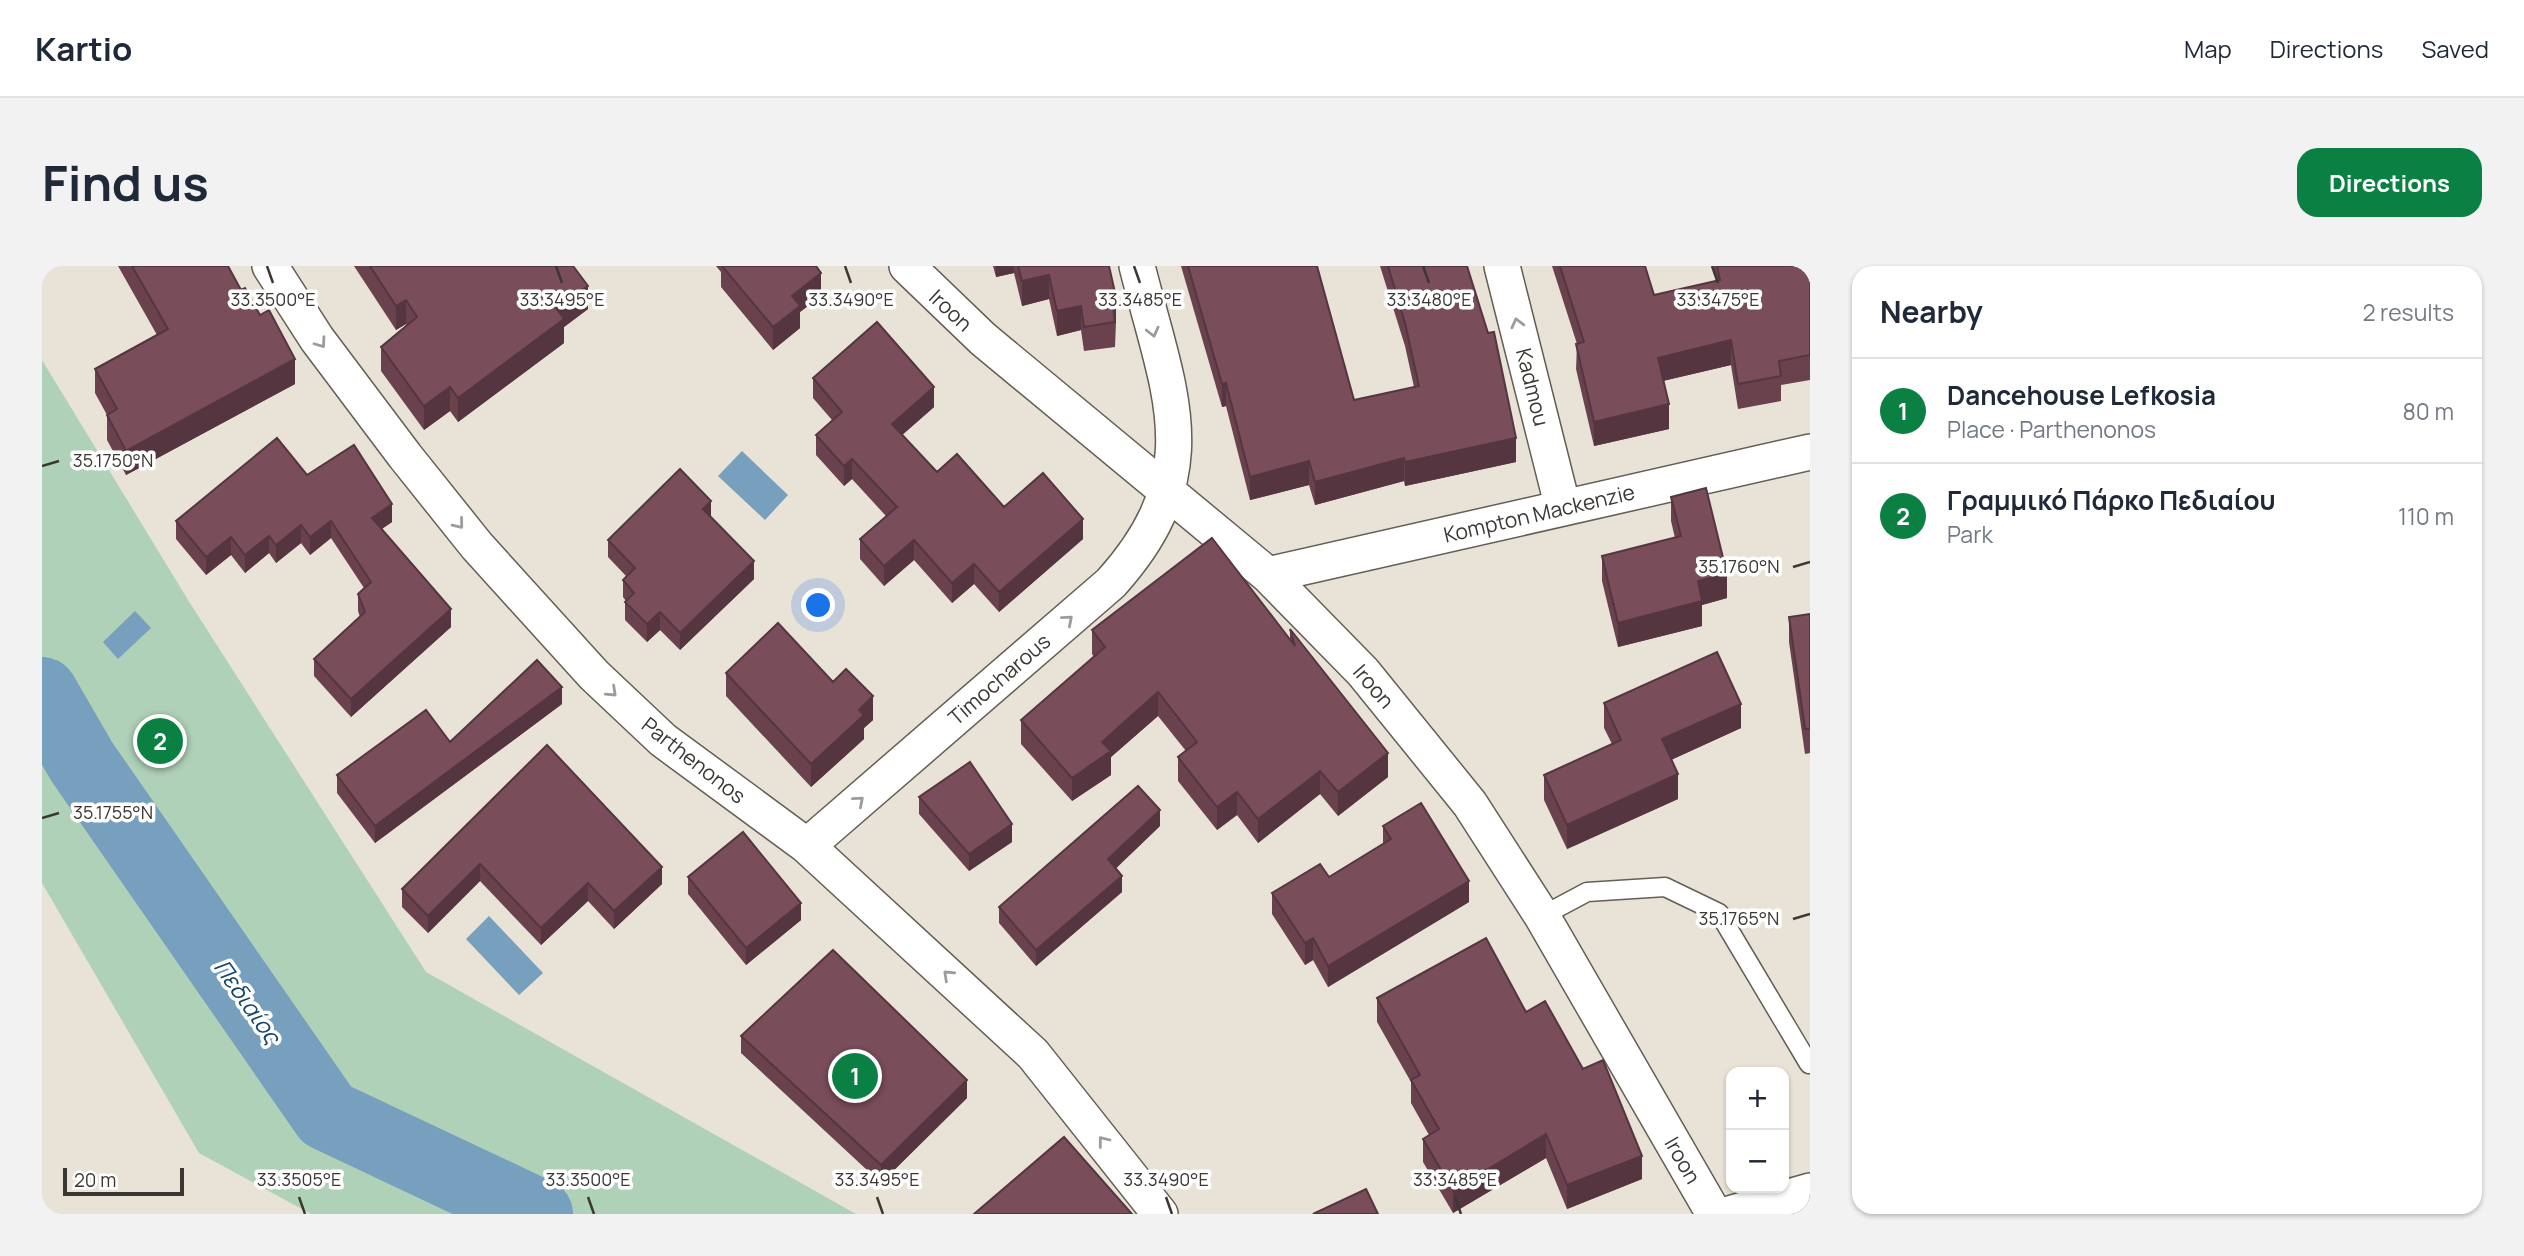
<!DOCTYPE html>
<html lang="en">
<head>
<meta charset="utf-8">
<style>
	:root { --surface:#fff; --page:#f2f2f3; --text:#1f2937; --muted:#747a83; --line:#e0e1e3; --accent:#0b8043 }
	body { margin:0; font-family:Manrope,sans-serif; background:var(--page); color:var(--text) }
	.controls { position:absolute; right:21px; bottom:21px; display:grid; overflow:hidden; border-radius:14px; box-shadow:0 2px 5px #0004 }
	.controls button { width:63px; height:63px; display:grid; place-items:center; padding:0; border:0; border-bottom:2px solid var(--line); background:var(--surface); color:var(--text); font:35px sans-serif }
	.scale { position:absolute; left:21px; bottom:18px; width:121px; box-sizing:border-box; padding-left:7px; border:4px solid #3b3834; border-top:0; font-size:19px; line-height:24px; white-space:nowrap; color:#3b3834; -webkit-text-stroke:5px #fff; paint-order:stroke }
	.you { position:absolute; left:777px; top:340px; width:24px; height:24px; margin:-18px; border:5px solid #fff; border-radius:50%; background:#1a73e8; box-shadow:0 0 0 10px #1a73e833 }
	.badge { display:grid; place-items:center; width:46px; height:46px; border-radius:50%; background:var(--accent); color:#fff; font-size:23px; font-weight:700 }
	.pin { position:absolute; translate:-50% -50%; border:4px solid #fff; box-shadow:0 2px 7px #0006 }
	.list { margin:0; padding:0; list-style:none }
	h2 { display:flex; justify-content:space-between; align-items:center; height:91px; margin:0; padding:0 28px; font-size:30px }
	h2 small { font-size:23px; font-weight:400; color:var(--muted) }
	.list li { display:grid; grid-template-columns:46px 1fr auto; gap:21px; align-items:center; box-sizing:border-box; height:105px; padding:0 28px; border-top:2px solid var(--line) }
	.list b { display:block; font-size:26px; white-space:nowrap }
	.list p { margin:0; font-size:23px; white-space:nowrap; color:var(--muted) }
	.list em { font-size:23px; font-style:normal; color:var(--muted) }
	.map { position:relative; flex:none; width:1768px; height:948px; overflow:hidden; border-radius:21px }
	header { display:flex; align-items:center; gap:42px; box-sizing:border-box; height:98px; padding:0 35px; background:var(--surface); border-bottom:2px solid var(--line) }
	header strong { font-size:33px }
	nav { display:flex; gap:38px; margin-inline-start:auto; font-size:24px }
	.intro { display:flex; align-items:center; justify-content:space-between; box-sizing:border-box; height:168px; padding:0 42px }
	h1 { margin:0; font-size:49px }
	.button { padding:18px 32px; border-radius:21px; background:var(--accent); color:#fff; font-size:24px; font-weight:700 }
	main { display:flex; gap:42px; padding:0 42px }
	aside { flex:1; background:var(--surface); border-radius:21px; box-shadow:0 2px 5px #0004 }
	.map>svg:first-child { display:block }
</style>
</head>
<body>
<header>
<strong>Kartio</strong>
<nav><a>Map</a><a>Directions</a><a>Saved</a></nav>
</header>
<div class="intro"><h1>Find us</h1><a class="button">Directions</a></div>
<main>
<div class="map">
<svg width="1768" height="948" viewBox="0 0 1768 948">
	<rect width="100%" height="100%" fill="#e9e2d7"/>
	<!-- green -->
	<path fill="#afd1b7" d="M0,94L146,334L384,706L814,948H269L157,887L0,617Z"/>
	<!-- water -->
	<path fill="#779fbe" d="M700,185L746,229L723,254L676,210Z
		M93,345L109,362L76,393L61,376Z
		M447,650L501,707L477,729L424,673Z"/>
	<g fill="none" stroke-linecap="round" stroke-linejoin="round">
		<!-- river -->
		<path stroke="#779fbe" stroke-width="72" d="M0,427L40,496L285,849L495,948"/>
		<!-- service casing -->
		<g stroke="#645e55" stroke-width="21">
			<path id="service" d="M1500,650L1545,626L1623,621L1677,647L1767,798"/>
		</g>
		<!-- minor casing -->
		<g stroke="#645e55" stroke-width="38">
			<path id="minor" d="M228,0L275,73L363,190L435,280L552,409L621,474L765,580L991,788L1118,948
				M865,0L941,73L1226,309L1321,406L1428,538L1500,650L1672,948
				M1460,0L1521,242
				M1226,309L1768,186
				M765,580L1069,317C1169,206 1127,128 1095,0
				M1687,948L1768,925"/>
		</g>
		<!-- service -->
		<use href="#service" stroke="#fff" stroke-width="18"/>
		<!-- minor -->
		<use href="#minor" stroke="#fff" stroke-width="35"/>
	</g>
	<!-- wall -->
	<path fill="#69424e" d="M76,0H186L253,118L84,209L65,174V149L53,127V103L115,69Z
		M312,0H531L546,43L522,61V77L416,156L408,145L382,164L339,105V81L365,60L364,58L354,64Z
		M674,0H774L779,30L758,46V62L731,84L679,21V6Z
		M951,0H1067L1074,56L1073,81L1042,85L1039,64L1015,70L1007,33L980,40L972,7L954,11Z
		M1139,0H1275L1312,134L1372,121L1363,80L1338,0H1425L1474,196L1363,220L1362,215L1273,239L1267,219L1208,234L1184,140L1180,141Z
		M1510,0H1603L1612,29L1674,15L1671,0H1768V114L1739,119V135L1696,143L1689,99L1621,115L1627,163L1552,180L1534,103L1535,78Z
		M771,112L892,141L860,169L895,206L962,241L1041,273L957,346L932,318L910,337L872,294L842,320L818,293V273L844,250L810,213L802,220L774,189V169L790,154L771,132Z
		M265,209L350,256L339,263L409,361L309,451L272,410V393L318,351L316,345V328L322,322L289,272L268,289L259,277L234,297L227,287L203,307L189,289L164,309L134,273V255Z
		M1629,231L1685,332L1660,339V360L1576,381L1560,315V290L1633,272L1629,255Z
		M669,251L712,313L638,384L618,364L605,376L583,354V336L584,335L581,331V314L584,310L566,291V274Z
		M1768,348V487L1763,488L1747,376V351Z
		M1248,363L1346,511L1296,550L1278,528L1216,577L1195,549L1175,564L1136,515V491L1144,485L1116,450L1069,491V509L1030,535L979,478V454L1052,391L1050,388V364L1248,374Z
		M684,407L791,416L831,454L822,462V473L769,521L684,430Z
		M1562,437L1699,462L1629,494L1636,533L1525,583L1502,534V509L1570,478L1562,462Z
		M520,438L333,577L295,527V509L408,476Z
		M505,479L620,618L572,663L546,635L499,679L438,615L386,667L360,641V623Z
		M877,531L970,576L927,605L877,548Z
		M1118,560L1074,602L1080,626L994,700L957,657V641Z
		M1341,560L1427,636L1286,721L1271,694L1263,699L1230,648V627L1287,611L1341,578Z
		M646,611L759,654L704,699L646,628Z
		M1335,732L1484,746L1600,913L1525,943L1504,892L1411,947L1381,896V873L1387,869L1369,837V816L1335,756Z
		M699,770L925,832L839,917L699,787Z"/>
	<!-- shaded-wall -->
	<path fill="#553640" d="M954,0H972V7L954,11Z
		M779,7V30L758,46V62L731,84V61L750,30Z
		M1007,9V33L980,40V15Z
		M546,20V43L522,61V77L416,156V132L514,42Z
		M1074,31V56L1070,57V32Z
		M364,34V58L354,64V40Z
		M1039,40V64L1015,70V45Z
		M1689,74V99L1616,116V92Z
		M253,93V118L84,209V185Z
		M1184,117V140L1180,141V118Z
		M408,121V145L382,164V140Z
		M892,121V141L850,178V158Z
		M1627,138V163L1552,180V156Z
		M1474,172V196L1363,220V196Z
		M1362,192V215L1273,239V216Z
		M810,193V213L802,220V200Z
		M1267,195V219L1208,234V211Z
		M669,235V252L661,243Z
		M350,238V256L330,270V252Z
		M1041,253V273L957,346V326Z
		M289,255V272L268,289V271Z
		M259,259V277L234,297V279Z
		M227,270V287L203,307V289Z
		M189,271V289L164,309V291Z
		M872,274V294L842,320V300Z
		M712,295V313L638,384V367Z
		M932,298V318L910,337V317Z
		M1685,308V332L1660,339V360L1576,381V357L1656,315Z
		M409,343V361L309,451V433Z
		M618,346V364L605,376V358Z
		M520,421V438L333,577V560Z
		M1116,426V450L1069,491V509L1030,535V512L1060,476Z
		M831,430V454L822,462V473L769,521V498L817,444Z
		M1699,438V462L1620,498V473Z
		M1346,487V511L1296,550V526Z
		M1278,505V528L1216,577V553Z
		M1636,508V533L1525,583V559Z
		M1195,526V549L1175,564V541Z
		M1118,544V560L1066,610V593Z
		M970,558V576L927,605V588Z
		M438,598V615L386,667V650Z
		M620,601V618L572,663V645Z
		M1080,610V626L994,700V684Z
		M1427,615V636L1286,721V700Z
		M546,617V635L499,679V662Z
		M759,637V654L704,699V682Z
		M1271,672V694L1263,699V677Z
		M925,814V832L839,917V899Z
		M1504,868V892L1411,947V924Z
		M1600,890V913L1525,943V919Z"/>
	<!-- building -->
	<path fill="#7a4d5b" stroke="#553640" stroke-width="2" d="M90,0H186L199,24L203,22L218,49L227,44L253,93L84,185L65,149L75,143L53,103L126,63Z
		M328,0H531L546,20L514,42L522,53L416,132L408,121L382,140L339,81L375,51L364,34L354,40Z
		M680,0H774L779,7L750,30L758,40L731,61Z
		M976,0H1067L1074,31L1070,32L1073,56L1042,61L1039,40L1015,45L1007,9L980,15Z
		M1146,0H1275L1312,134L1377,120L1363,57L1346,0H1425L1446,67L1452,66L1474,172L1363,196L1362,192L1273,216L1267,195L1208,211L1184,117L1180,118Z
		M1518,0H1603L1612,29L1678,14L1675,0H1768V89L1737,95L1739,110L1696,118L1689,74L1616,92L1627,138L1552,156L1534,78L1542,76Z
		M835,56L892,121L850,158L895,206L915,188L962,241L1001,207L1041,253L957,326L932,298L910,317L872,274L842,300L818,273L855,241L810,193L802,200L774,169L800,146L771,112Z
		M235,172L265,209L312,179L350,238L330,252L409,343L309,433L272,393L323,346L316,328L329,316L289,255L268,271L259,259L234,279L227,270L203,289L189,271L164,291L134,255Z
		M638,203L669,235L661,243L712,295L638,367L618,346L605,358L583,336L592,327L581,314L593,302L566,274Z
		M1664,222L1685,308L1656,315L1660,335L1576,357L1560,290L1639,270L1629,231Z
		M1170,272L1253,380L1248,363L1346,487L1296,526L1278,505L1216,553L1195,526L1175,541L1136,491L1155,476L1116,426L1060,476L1069,485L1030,512L979,454L1063,381L1050,364Z
		M1768,348V463H1763L1747,351Z
		M736,357L791,416L804,403L831,430L817,444L822,449L769,498L684,407Z
		M1675,386L1699,438L1620,473L1636,508L1525,559L1502,509L1579,474L1562,437Z
		M495,394L520,421L333,560L295,509L384,444L408,476Z
		M505,479L620,601L572,645L546,617L499,662L438,598L386,650L360,623Z
		M928,496L970,558L927,588L877,531Z
		M1096,520L1118,544L1066,593L1080,610L994,684L957,641Z
		M1379,537L1427,615L1286,700L1271,672L1263,677L1230,627L1278,598L1287,611L1349,573L1341,560Z
		M701,566L759,637L704,682L646,611Z
		M1444,672L1484,746L1503,735L1541,803L1561,794L1600,890L1525,919L1504,868L1411,924L1381,873L1397,863L1369,814L1378,809L1335,732Z
		M791,684L925,814L839,899L699,770Z
		M1022,871L1090,948H932Z
		M1324,923L1336,948H1271Z"/>
	<!-- one-way arrows -->
	<defs><path id="oneway-chevron" d="M-2-3.5L2.5 0L-2 3.5" fill="none" stroke-width="1.6" stroke-linecap="round" stroke-linejoin="round" transform="scale(1.75)"/></defs>
	<g stroke="#9d9c9a">
		<use href="#oneway-chevron" transform="translate(1475 57) rotate(-104)"/>
		<use href="#oneway-chevron" transform="translate(1111 66) rotate(76)"/>
		<use href="#oneway-chevron" transform="translate(279 77) rotate(54)"/>
		<use href="#oneway-chevron" transform="translate(417 258) rotate(51)"/>
		<use href="#oneway-chevron" transform="translate(1026 354) rotate(-41)"/>
		<use href="#oneway-chevron" transform="translate(570 426) rotate(43)"/>
		<use href="#oneway-chevron" transform="translate(817 535) rotate(-41)"/>
		<use href="#oneway-chevron" transform="translate(906 709) rotate(-137)"/>
		<use href="#oneway-chevron" transform="translate(1061 875) rotate(-128)"/>
	</g>
	<!-- ticks -->
	<path fill="none" stroke="#3b3834" stroke-width="2.5" d="M225,0L231,17M514,0L520,17M803,0L809,17M1092,0L1098,17M1381,0L1387,17M1670,0L1676,17M0,200L17,195M1751,301L1768,296M0,552L17,547M1751,653L1768,648M257,931L263,948M546,931L552,948M835,931L841,948M1124,931L1130,948M1413,931L1419,948"/>
	<g text-anchor="middle" dominant-baseline="central" stroke-width="7" stroke-linejoin="round" paint-order="stroke">
		<!-- street labels -->
		<g font-size="21" fill="#3b3834" stroke="#fff">
			<text transform="translate(909 44) rotate(43)">Iroon</text>
			<text transform="translate(1491 121) rotate(76)">Kadmou</text>
			<text transform="translate(1497 247) rotate(-13)">Kompton Mackenzie</text>
			<text transform="translate(957 413) rotate(-41)">Timocharous</text>
			<text transform="translate(1332 420) rotate(49)">Iroon</text>
			<text transform="translate(652 494) rotate(38)">Parthenonos</text>
			<text transform="translate(1641 894) rotate(60)">Iroon</text>
		</g>
		<!-- water labels -->
		<g font-size="23" font-style="italic" fill="#164566" stroke="#fff">
			<text transform="translate(206 735) rotate(55)">Πεδιαίος</text>
		</g>
	</g>
	<g font-size="18" text-anchor="middle" fill="#3b3834" stroke="#fff" stroke-width="7" stroke-linejoin="round" paint-order="stroke">
		<text x="231" y="40">33.3500°E</text>
		<text x="520" y="40">33.3495°E</text>
		<text x="809" y="40">33.3490°E</text>
		<text x="1098" y="40">33.3485°E</text>
		<text x="1387" y="40">33.3480°E</text>
		<text x="1676" y="40">33.3475°E</text>
		<text x="71" y="201">35.1750°N</text>
		<text x="1697" y="307">35.1760°N</text>
		<text x="71" y="553">35.1755°N</text>
		<text x="1697" y="659">35.1765°N</text>
		<text x="257" y="920">33.3505°E</text>
		<text x="546" y="920">33.3500°E</text>
		<text x="835" y="920">33.3495°E</text>
		<text x="1124" y="920">33.3490°E</text>
		<text x="1413" y="920">33.3485°E</text>
	</g>
</svg>
<div class="controls">
<button>+</button>
<button>−</button>
</div>
<div class="scale">20 m</div>
<div class="you"></div>
<div class="pin badge" style="left:813px;top:810px">1</div>
<div class="pin badge" style="left:118px;top:475px">2</div>
</div>
<aside>
<h2>Nearby<small>2 results</small></h2>
<ul class="list">
<li><span class="badge">1</span><div><b>Dancehouse Lefkosia</b><p>Place · Parthenonos</p></div><em>80 m</em></li>
<li><span class="badge">2</span><div><b>Γραμμικό Πάρκο Πεδιαίου</b><p>Park</p></div><em>110 m</em></li>
</ul>
</aside>
</main>
</body>
</html>
